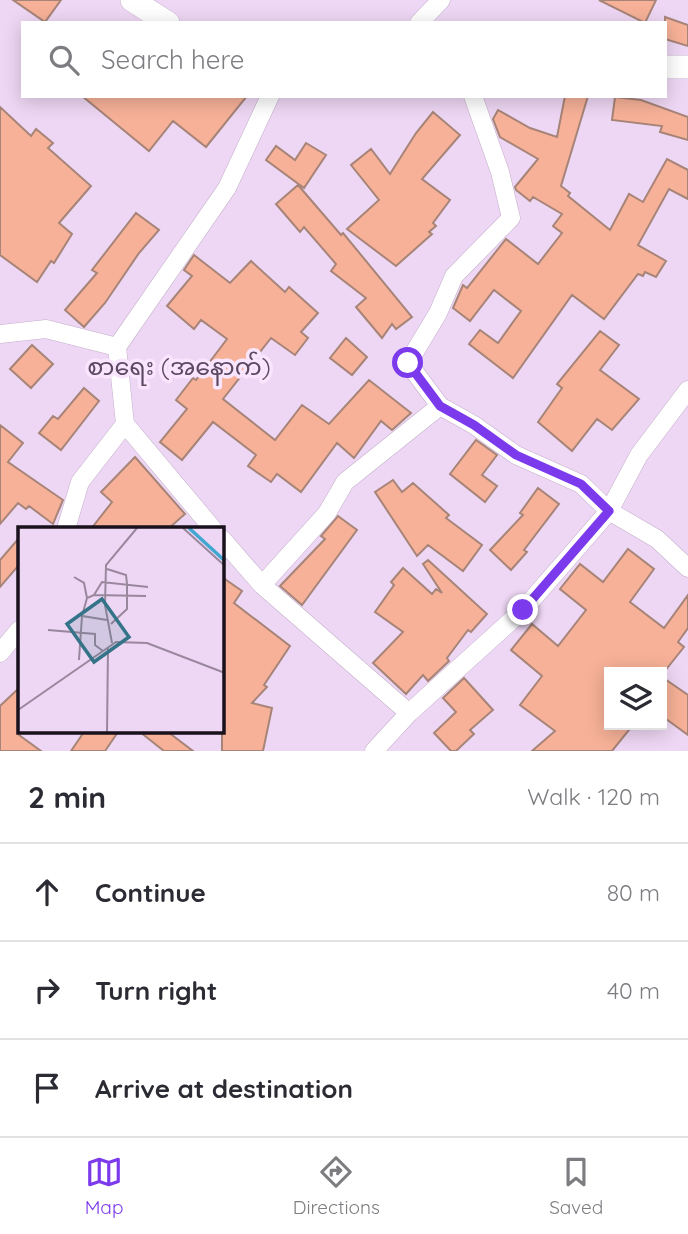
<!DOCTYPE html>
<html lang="en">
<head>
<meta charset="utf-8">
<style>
	:root { --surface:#fff; --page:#f2f2f3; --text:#2b2b33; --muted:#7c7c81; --line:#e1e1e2; --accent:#7c3aed }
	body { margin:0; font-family:Quicksand,"Noto Sans Myanmar",sans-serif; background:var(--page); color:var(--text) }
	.controls { position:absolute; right:21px; bottom:21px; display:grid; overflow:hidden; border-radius:0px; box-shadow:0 4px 18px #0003 }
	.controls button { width:63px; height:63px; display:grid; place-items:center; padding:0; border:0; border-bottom:2px solid var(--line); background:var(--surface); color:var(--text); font:35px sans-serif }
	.stop { position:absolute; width:21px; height:21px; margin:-16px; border:5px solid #7c3aed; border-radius:50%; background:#fff }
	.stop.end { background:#7c3aed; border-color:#fff; box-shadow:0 2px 7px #0008 }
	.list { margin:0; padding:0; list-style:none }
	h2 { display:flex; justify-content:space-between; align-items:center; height:91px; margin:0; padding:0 28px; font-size:30px }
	h2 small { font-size:23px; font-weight:400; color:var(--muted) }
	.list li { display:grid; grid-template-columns:46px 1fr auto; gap:21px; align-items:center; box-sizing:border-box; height:98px; padding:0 28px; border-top:2px solid var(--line) }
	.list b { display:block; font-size:26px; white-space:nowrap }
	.list em { font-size:23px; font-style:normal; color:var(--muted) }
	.icon { flex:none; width:38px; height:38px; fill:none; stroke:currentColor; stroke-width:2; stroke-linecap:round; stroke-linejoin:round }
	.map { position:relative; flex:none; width:688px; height:751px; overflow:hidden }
	.search { position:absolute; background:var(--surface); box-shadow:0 4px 18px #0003; left:21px; right:21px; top:21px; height:77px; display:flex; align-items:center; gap:18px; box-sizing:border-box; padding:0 24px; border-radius:0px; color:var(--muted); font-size:26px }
	.sheet { height:385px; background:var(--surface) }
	nav { display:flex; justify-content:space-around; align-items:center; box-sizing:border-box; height:98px; border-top:2px solid var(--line); background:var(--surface); font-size:19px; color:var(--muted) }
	nav a { display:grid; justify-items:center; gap:4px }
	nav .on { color:var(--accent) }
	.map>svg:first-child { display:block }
</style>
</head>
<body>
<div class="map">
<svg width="688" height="751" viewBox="0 0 688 751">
	<rect width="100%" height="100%" fill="#eed7f4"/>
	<!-- building -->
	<path fill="#f7b198" stroke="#a78478" stroke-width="2" d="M13,0H61L45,22Z
		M599,0H656L645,23Z
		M665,17L688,25V46L665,39Z
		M82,96H247L206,147L173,121L149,151Z
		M565,96H588L561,186L570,193L568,196L610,230L629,194L643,202L667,159L688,170V199L669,189L638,245L666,261L656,277L645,272L643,276L638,274L604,319L572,295L513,378L469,344L480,330L498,343L521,311L494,290L470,321L453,308L463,285L467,288L506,239L538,264L562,233L553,226L562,214L533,197L530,201L516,190L515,187L538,159L500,137L493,119L498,110L530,128L557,137Z
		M615,97L641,100L688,117V140L660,132L662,126L612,120Z
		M0,107L31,136L36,129L53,143L48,148L91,186L59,223L72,234L54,263L51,261L37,282L0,255Z
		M433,112L460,135L422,179L450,200L433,223L436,226L429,232L432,234L396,266L347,229L379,200L351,165L371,149L390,174L416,133Z
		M306,143L326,155L304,188L266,160L276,146L295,160Z
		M298,185L341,235L343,233L412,317L396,329L392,324L382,338L356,307L366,298L331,271L336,264L304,227L300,232L276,204Z
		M136,213L159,230L139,253L105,303L84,327L65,310L97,273L92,270Z
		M194,255L230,283L251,261L285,292L289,287L318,313L301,332L308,338L295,355L271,338L223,399L275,440L302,405L329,424L369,380L411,413L392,430L381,421L354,458L337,443L301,492L277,474L271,482L248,466L256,455L213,422L182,460L160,442L187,409L176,400L193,378L196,380L227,339L201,320L194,329L167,306L192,276L184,270Z
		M600,331L619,345L600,370L639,399L612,430L597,419L572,451L538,422L562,388L557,384Z
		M346,338L367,357L352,375L330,358Z
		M32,345L53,364L31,388L10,369Z
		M84,388L99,401L61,450L39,433L53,416L58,419Z
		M0,425L23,443L8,462L63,500L53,524L29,506L26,509L18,503L0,524Z
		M476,440L497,455L482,475L497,486L485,502L450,474Z
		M135,457L185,514L168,529H91L112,502L101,492Z
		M393,480L402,492L413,483L449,515L446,518L482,545L463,571L428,545L417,556L375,492Z
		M538,488L559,504L524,550L527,552L511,570L490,550L523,515L520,513Z
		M338,516L357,530L302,605L280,586L325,539L321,536Z
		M19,538V565L0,587V560Z
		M628,549L654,569L630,602L664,628L688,595V628L678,642L684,647L664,672H609V725H633L612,751H532L555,731L520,705L542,676L511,650L532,624L558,646L586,610L560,589L580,564L603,582Z
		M428,560L487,614L471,632L468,630L447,658L449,661L428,681L423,675L406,694L373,663L403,632L375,612L394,585L391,582L403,568L432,594L436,589L442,593L423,564Z
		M222,577L242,591L234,603L290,646L264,685L267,687L252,703L272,708L263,751H222Z
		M662,677L688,695V735L662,716Z
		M464,678L493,710L470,730L474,734L456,751H451L434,733L456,712L443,698Z
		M19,688V735L41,751H0V706Z
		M84,732H118L105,751H71Z
		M140,732H168L193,751H164Z"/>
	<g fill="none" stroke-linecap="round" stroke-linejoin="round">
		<!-- minor casing -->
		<g stroke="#c4aeca" stroke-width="19">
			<path id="minor" d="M419,23L441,0
				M473,96L500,172L511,218L454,276L438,313L408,363L440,406L474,425L516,455L581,484L609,511L657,539L688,568
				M0,334L46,329L117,347
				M125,424L213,529
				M66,529L80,482L125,424L117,347L227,188L270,96
				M222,539L262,585L409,713L523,610L609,511L639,455L688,390
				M262,585L327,513L345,482L440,406
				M0,653L19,630
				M374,751L409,713"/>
		</g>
		<!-- tertiary casing -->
		<g stroke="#c4aeca" stroke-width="24">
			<path id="tertiary" d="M132,0L168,23
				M665,67H688"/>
		</g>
		<!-- minor -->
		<use href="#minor" stroke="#fff" stroke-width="18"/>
		<!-- tertiary -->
		<use href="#tertiary" stroke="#fff" stroke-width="23"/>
	</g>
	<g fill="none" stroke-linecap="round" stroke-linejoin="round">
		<!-- route -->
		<path stroke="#7c3aed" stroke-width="9" d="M408,363L440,406L474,425L516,455L581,484L609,511L523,610"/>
	</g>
	<g text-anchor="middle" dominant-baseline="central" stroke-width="7" stroke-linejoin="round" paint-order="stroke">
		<!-- quarter labels -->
		<g font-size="24" fill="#5c4961" stroke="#f9e6fe">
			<text x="179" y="366">စာရေး (အနောက်)</text>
		</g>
	</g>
	<!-- overview -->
	<g transform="translate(18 527)">
		<rect width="206" height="206" fill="#eed7f4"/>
		<path fill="none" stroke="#41a7d1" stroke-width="3.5" d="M171,1L207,34"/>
		<path fill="none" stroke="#99889d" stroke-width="2" d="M165,1L207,39M89,42L108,48L109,57V82L93,97M56,50L66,56L69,71M76,68L84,55L130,60M64,89L69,71L76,68L128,69M30,103L77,107V118L85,124M94,116L87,78L88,38L119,1M61,133L64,89L89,93M0,183L98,115L129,116L207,146M89,206L90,120"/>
		<path fill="#357488" fill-opacity="0.15" stroke="#357488" stroke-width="3.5" d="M84,72L111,110L76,135L49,97Z"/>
		<rect width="206" height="206" fill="none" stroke="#19111b" stroke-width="3.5"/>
	</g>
</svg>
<div class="controls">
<button><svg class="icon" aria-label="layers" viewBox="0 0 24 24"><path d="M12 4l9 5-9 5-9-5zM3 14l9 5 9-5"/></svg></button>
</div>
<div class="stop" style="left:408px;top:363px"></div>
<div class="stop end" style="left:523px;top:610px"></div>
<div class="search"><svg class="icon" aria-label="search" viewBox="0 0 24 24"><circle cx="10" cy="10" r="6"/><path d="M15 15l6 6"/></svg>Search here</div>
</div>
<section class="sheet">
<h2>2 min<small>Walk · 120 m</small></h2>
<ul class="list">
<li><svg class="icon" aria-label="ahead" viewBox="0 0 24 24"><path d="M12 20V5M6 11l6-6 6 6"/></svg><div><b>Continue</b></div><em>80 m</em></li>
<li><svg class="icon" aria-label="right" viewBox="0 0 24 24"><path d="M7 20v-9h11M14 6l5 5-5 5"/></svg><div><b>Turn right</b></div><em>40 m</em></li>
<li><svg class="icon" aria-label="arrive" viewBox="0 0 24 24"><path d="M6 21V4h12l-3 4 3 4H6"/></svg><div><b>Arrive at destination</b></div></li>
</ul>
</section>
<nav>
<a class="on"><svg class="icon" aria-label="map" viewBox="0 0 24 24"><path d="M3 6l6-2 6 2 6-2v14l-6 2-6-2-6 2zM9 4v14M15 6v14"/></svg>Map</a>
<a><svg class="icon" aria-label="directions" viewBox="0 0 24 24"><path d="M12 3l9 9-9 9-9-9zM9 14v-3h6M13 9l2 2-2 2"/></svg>Directions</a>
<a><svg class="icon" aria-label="saved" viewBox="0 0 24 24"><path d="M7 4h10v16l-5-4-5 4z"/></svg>Saved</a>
</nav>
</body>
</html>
